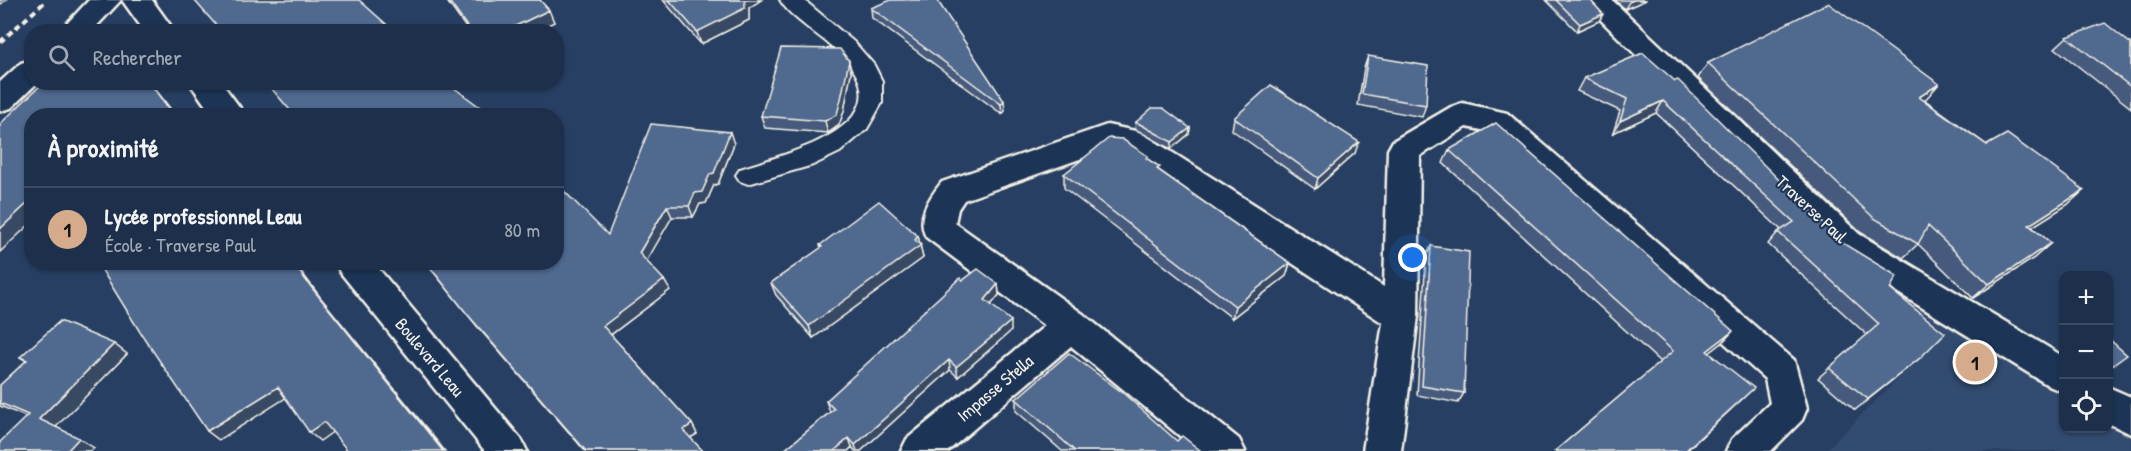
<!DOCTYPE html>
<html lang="fr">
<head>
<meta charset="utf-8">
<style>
	:root { --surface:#1d2f4a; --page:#253751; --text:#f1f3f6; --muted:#a0a9b5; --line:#3b4a62; --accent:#d6ab8b }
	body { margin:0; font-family:"Patrick Hand",sans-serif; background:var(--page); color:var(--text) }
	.controls { position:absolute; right:18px; bottom:18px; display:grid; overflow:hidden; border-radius:12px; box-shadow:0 2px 4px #0004 }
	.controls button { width:54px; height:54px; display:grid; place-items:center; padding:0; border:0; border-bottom:2px solid var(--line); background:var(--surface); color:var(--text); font:30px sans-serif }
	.you { position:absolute; left:1413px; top:258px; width:21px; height:21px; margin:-15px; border:4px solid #fff; border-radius:50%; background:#1a73e8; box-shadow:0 0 0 9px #1a73e833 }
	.badge { display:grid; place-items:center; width:39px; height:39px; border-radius:50%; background:var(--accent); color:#111; font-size:20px; font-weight:700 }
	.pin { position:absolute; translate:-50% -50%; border:3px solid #fff; box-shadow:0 2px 6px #0006 }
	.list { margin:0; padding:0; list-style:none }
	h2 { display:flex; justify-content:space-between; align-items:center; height:78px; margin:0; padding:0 24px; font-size:26px }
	h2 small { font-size:20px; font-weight:400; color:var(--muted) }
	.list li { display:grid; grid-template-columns:39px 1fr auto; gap:18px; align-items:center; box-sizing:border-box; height:84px; padding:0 24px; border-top:2px solid var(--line) }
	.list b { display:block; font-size:22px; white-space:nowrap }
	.list p { margin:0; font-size:20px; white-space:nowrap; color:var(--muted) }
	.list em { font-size:20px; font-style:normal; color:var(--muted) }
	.icon { flex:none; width:33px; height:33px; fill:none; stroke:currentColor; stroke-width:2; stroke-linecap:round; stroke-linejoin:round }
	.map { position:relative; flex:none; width:2131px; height:451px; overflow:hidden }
	.search { position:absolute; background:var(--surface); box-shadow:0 2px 4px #0004; left:24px; top:24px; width:540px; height:66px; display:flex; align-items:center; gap:15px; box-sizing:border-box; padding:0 21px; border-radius:24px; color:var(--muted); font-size:22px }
	.panel { position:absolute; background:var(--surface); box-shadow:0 2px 4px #0004; left:24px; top:108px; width:540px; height:162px; border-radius:24px }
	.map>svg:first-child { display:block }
</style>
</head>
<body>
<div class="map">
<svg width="2131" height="451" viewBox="0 0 2131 451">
	<rect width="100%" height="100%" fill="#273f62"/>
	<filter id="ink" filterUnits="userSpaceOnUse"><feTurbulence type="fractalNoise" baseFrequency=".0167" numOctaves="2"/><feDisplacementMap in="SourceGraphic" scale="12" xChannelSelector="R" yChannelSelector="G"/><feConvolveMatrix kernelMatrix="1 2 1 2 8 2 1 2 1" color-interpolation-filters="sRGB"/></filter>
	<g filter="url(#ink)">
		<!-- built -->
		<path fill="#334c70" d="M1907,283L2063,380L2064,428H2108L2109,408L2131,422V451H1825L1932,345L1884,290Z"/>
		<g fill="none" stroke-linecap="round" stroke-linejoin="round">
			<!-- lane casing -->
			<g stroke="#f4f1e8" stroke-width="4">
				<path id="lane" d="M780,0H804L855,43L874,65L882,81V103L867,129L840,152L813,165L748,184L740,181L736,175L740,169C789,153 913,124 838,52C822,36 791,19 780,0Z"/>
			</g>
			<!-- street casing -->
			<g stroke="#f4f1e8" stroke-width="5">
				<path id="street" d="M122,0H152L175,32H145Z
					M1581,0H1612L1859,234L2064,357V392L2051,387L1835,254Z
					M189,82H221L246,116H213Z
					M1462,103L1507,113L1794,360L1807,408L1802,420L1771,451H1726L1732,439L1770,403L1765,379L1487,131L1466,127L1420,156L1418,316L1401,451H1363L1383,323L1122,151L1108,149L964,200L958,209L955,223L1083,314L1239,439L1245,451H1198L1071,346L948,451H901L907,439L1045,326L926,237C916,217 929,198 942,182L1107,125L1140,132L1384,287L1388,150L1393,141L1451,107Z
					M335,262H373L521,439L527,451H485L340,272Z
					M2108,387L2131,397V434L2108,423Z"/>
			</g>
			<!-- secondary casing -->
			<g stroke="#f4f1e8" stroke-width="5">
				<path id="secondary" d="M89,0H121L91,32H59Z
					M32,60V82H38L11,108L0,111V82L21,63Z"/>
			</g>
			<!-- path -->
			<path stroke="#f4f1e8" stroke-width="4" stroke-dasharray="6 4.5" stroke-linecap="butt" d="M0,42L47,0"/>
			<!-- lane -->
			<use href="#lane" fill="#1d3557" fill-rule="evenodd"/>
			<!-- street -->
			<use href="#street" fill="#1d3557" fill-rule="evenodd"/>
			<!-- secondary -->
			<use href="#secondary" fill="#1d3557" fill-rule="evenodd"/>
		</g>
		<!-- wall -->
		<path fill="#455a7b" stroke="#f4f1e8" stroke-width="1.5" d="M446,0H540L554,22L534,32H469Z
			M663,0H761L749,8V20L701,44Z
			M937,0L1005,111L1002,114L872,18L871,8Z
			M1546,0H1590L1603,14L1599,21L1577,31Z
			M1615,0H1646L1625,9Z
			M2067,37L2131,44V108L2055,48Z
			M1643,53L1890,289L1920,358L1855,410L1818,378L1867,335L1768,244L1778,232L1781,230L1656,113L1613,133L1620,111L1577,91L1584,78Z
			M1368,56L1426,105L1422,117L1358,105L1364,68Z
			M849,61L851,73L844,111L839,125L834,130L828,133L765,128L761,116Z
			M1708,63L1925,100L1987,145L2084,190L2067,205L2032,227L2051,243L2034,258L1973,298L1918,244L1903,258L1860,232L1698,78Z
			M1234,118L1355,153L1315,189L1232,130Z
			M1136,122L1190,128L1189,134L1171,149L1135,129Z
			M734,144L718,184L714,185L706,203L700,204L693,217H672L646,261L670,290L611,335L692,424L697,434L690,438L703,451H585L476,325L436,275L424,262H556L608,235Z
			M1449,150L1722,343L1709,353L1742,399L1686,451H1555L1660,362L1443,163Z
			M1147,159L1159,170L1290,263L1286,276L1232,318L1064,188V174Z
			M918,236L923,258L813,338L776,295L771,283L821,248L820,245Z
			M1431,246L1464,393L1458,403L1417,395L1426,257Z
			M963,280L998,284L999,295L991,305L1011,331L958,377L950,370L861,451H855L852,447L848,451H783L830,412L826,401Z
			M114,344L127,354L55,427L94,448L91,451H0L26,417L0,406V385L26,361L20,357Z
			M1016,399L1177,441L1201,451H1062L1016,411Z"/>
		<!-- shaded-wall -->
		<path fill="#384a64" stroke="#f4f1e8" stroke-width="1.5" d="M0,0H6L0,5Z
			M745,0H761L749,8V20L701,44L697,32Z
			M1634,0H1646L1625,9L1629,2Z
			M549,10L554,22L534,32H503Z
			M1603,14L1599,21L1577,31L1580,24Z
			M849,61L851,73L844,111L839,125L828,133L825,121Z
			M149,82H150L176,116H174Z
			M1939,84L1925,100L1906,112L1919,97Z
			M1004,101L1005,111L1002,114L1001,104Z
			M1663,101L1656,113L1613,133L1620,121Z
			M1190,128L1189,134L1171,149L1172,142Z
			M730,132L734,144L718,184L714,185L706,203L700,204L693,217L689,206L695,193Z
			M1359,142L1355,153L1315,189L1318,178Z
			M2084,190L2067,205L2013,239L2029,225Z
			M32,199V222L0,252V229Z
			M667,206L672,217L645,264L639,253Z
			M918,236L923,258L813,338L809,326L915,240Z
			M2051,243L2034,258L1973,298L1989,284Z
			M292,262H294L321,298L445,451H443L312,288Z
			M1290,263L1286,276L1232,318L1235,306Z
			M664,280L670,290L609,336L603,326Z
			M998,284L999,295L986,311L985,300Z
			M1011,321V331L958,377L956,367Z
			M1733,331L1722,343L1696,363L1707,351Z
			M114,344L127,354L54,429L39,419Z
			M949,360L950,370L861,451H857L855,445Z
			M278,387L289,396L219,440L207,431Z
			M1754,388L1686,451H1685Z
			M324,422L334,431L320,441L309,432Z
			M692,424L697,434L688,439L683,430Z
			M79,438L94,448L91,451H67Z
			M849,438L852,447L848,451H834Z"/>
		<!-- building -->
		<path fill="#50698f" stroke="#f4f1e8" stroke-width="1.5" d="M194,0H359L395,32H222Z
			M448,0H540L549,10L503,32H471Z
			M669,0H745V8L697,32Z
			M891,0H937L1004,101L1001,104L871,8Z
			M1556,0H1590L1603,14L1580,24Z
			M1828,3L1939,84L1919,97L1987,145L2007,134L2084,190L2029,225L2051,243L1989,284L1928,226L1918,244L1874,218L1708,63Z
			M2105,23L2131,44V87L2067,37Z
			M781,48L840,49L849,61L841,99L837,114L831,118L825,121L761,116Z
			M1643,53L1675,81L1678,80L1844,244L1897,276L1890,289L1945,333L1920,358L1868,399L1829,368L1879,324L1778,232L1794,222L1663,101L1620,121L1627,99L1584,78Z
			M1368,56L1428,66L1426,105L1362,94Z
			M44,82H149L174,116H32V199L0,229V124Z
			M266,82H446L484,110L490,116H295Z
			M1271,85L1359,142L1318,178L1234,118Z
			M1152,108H1163L1190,128L1172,142L1136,122Z
			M1496,123L1733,331L1707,351L1754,388L1685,451H1555L1673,351L1449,150Z
			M651,124L730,132L714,173L710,174L702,192L695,193L689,206H667L639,253L664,280L603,326L692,424L683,430L703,451H586L468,315L426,262H556V183L608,235Z
			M1109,138L1122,139L1148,156L1146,158L1160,167L1157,169L1290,263L1235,306L1064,174Z
			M879,201L918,236L915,240L921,245L809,326L771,283L822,247L820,245Z
			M1431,246L1469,252L1464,393L1422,386Z
			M97,262H292L312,288L443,451H348L324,422L309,432L278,387L207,431L140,332Z
			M978,269L998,284L985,300L1011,321L956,367L949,360L855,445L849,438L834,451H783L834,409L826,401L960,278L963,280Z
			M60,321L114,344L39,419L79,438L67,451H0V442L28,415L0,403V385L27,360L20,357Z
			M2109,339L2127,355L2109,368Z
			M1069,353L1123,393L1177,441L1182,436L1201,451H1075L1016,399Z"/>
	</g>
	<g text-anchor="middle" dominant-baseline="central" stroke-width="4.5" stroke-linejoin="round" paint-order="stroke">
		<!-- street labels -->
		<g font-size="18" fill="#f4f1e8" stroke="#1d3557">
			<text transform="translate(1812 209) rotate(43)">Traverse Paul</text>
			<text transform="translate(430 357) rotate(50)">Boulevard Leau</text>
			<text transform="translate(995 388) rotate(-40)">Impasse Stella</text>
		</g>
	</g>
</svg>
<div class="controls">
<button>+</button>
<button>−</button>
<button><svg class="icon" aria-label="locate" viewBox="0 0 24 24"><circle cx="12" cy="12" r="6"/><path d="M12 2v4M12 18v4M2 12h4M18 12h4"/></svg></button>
</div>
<div class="you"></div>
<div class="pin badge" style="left:1975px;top:362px">1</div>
<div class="search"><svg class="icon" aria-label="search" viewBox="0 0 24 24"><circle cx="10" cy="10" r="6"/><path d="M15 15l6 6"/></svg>Rechercher</div>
<section class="panel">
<h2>À proximité<small></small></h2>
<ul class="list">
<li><span class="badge">1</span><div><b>Lycée professionnel Leau</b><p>École · Traverse Paul</p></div><em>80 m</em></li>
</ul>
</section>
</div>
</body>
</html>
